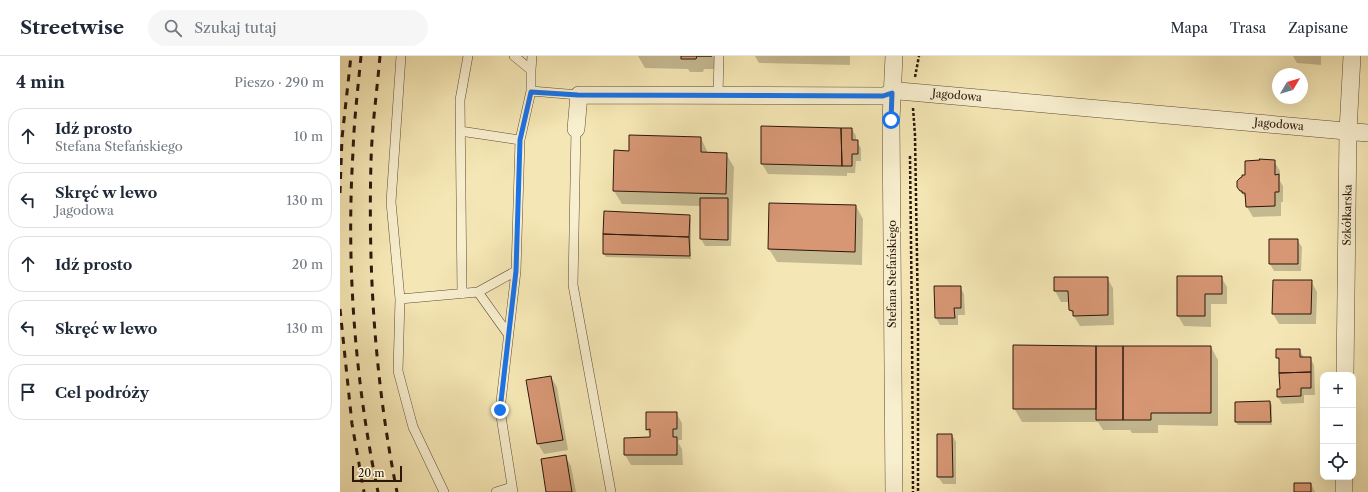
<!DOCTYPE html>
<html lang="pl">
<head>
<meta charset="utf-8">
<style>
	:root { --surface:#fff; --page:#f6f6f7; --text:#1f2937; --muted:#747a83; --line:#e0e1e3 }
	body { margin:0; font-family:"Libre Caslon Text",serif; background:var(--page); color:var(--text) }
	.controls { position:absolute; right:12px; bottom:12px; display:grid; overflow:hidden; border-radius:8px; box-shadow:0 4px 16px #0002 }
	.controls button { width:36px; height:36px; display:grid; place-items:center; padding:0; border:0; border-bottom:1px solid var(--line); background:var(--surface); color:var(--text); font:20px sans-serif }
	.compass { position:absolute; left:932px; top:12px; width:36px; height:36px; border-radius:50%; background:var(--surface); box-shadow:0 4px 16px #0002; rotate:52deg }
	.scale { position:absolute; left:12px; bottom:10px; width:50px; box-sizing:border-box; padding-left:4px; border:2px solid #2d170b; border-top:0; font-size:11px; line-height:14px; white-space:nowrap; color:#2d170b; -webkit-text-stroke:3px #f8efcf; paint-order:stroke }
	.stop { position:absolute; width:12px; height:12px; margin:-9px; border:3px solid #1a73e8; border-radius:50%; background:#fff }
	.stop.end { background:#1a73e8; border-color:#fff; box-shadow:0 1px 4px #0008 }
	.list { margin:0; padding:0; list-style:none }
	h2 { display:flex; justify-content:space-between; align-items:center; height:52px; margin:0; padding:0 16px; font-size:17px }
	h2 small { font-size:13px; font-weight:400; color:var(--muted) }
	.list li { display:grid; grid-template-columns:26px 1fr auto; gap:12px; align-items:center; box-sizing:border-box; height:56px; margin:0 8px 8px; padding:0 8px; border:1px solid var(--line); border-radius:16px }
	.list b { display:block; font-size:15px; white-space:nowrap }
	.list p { margin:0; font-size:13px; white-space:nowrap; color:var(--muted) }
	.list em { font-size:13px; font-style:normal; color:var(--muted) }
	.icon { flex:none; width:22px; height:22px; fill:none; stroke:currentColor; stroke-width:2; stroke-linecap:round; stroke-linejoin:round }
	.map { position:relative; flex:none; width:1028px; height:436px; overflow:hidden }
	header { display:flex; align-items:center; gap:24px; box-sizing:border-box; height:56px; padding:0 20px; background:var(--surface); border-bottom:1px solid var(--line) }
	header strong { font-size:19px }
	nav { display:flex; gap:22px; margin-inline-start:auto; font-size:14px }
	.search { width:280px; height:36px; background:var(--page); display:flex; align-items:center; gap:10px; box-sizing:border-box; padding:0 14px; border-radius:22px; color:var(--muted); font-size:15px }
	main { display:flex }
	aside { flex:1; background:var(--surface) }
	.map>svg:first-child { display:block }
</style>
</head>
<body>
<header>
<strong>Streetwise</strong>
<div class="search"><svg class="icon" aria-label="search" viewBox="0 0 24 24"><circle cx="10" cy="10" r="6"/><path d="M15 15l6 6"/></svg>Szukaj tutaj</div>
<nav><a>Mapa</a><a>Trasa</a><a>Zapisane</a></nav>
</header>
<main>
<aside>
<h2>4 min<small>Pieszo · 290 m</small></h2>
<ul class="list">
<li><svg class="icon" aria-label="ahead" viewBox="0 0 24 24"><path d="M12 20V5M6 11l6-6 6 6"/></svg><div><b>Idź prosto</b><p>Stefana Stefańskiego</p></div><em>10 m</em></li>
<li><svg class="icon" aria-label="left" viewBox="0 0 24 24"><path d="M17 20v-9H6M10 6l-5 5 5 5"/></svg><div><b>Skręć w lewo</b><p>Jagodowa</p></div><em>130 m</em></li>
<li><svg class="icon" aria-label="ahead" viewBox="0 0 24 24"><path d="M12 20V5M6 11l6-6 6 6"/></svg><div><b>Idź prosto</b></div><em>20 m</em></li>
<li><svg class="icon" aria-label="left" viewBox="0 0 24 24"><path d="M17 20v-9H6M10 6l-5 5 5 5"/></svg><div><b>Skręć w lewo</b></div><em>130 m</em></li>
<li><svg class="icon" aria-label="arrive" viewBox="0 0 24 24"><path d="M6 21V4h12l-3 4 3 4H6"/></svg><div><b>Cel podróży</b></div></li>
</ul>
</aside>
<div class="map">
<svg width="1028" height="436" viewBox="0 0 1028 436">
	<rect width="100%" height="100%" fill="#f5e7b5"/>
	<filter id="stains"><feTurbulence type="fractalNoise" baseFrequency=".005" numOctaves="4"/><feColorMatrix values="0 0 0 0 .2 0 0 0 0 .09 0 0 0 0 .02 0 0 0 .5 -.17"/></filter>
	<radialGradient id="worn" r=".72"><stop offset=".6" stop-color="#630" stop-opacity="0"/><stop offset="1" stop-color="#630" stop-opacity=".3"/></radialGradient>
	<!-- shadow -->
	<path fill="#0003" d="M298,0H379V13H364L363,16H350L348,13L305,12Z
		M415,0H510V9L419,7Z
		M953,0H981V9L957,7Z
		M422,71L512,73L516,80V85L521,92V105H516L515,117H507V120L428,118L422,108Z
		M361,82L368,97L386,98L394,111L391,190H365L361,183V150L282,148L274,135L275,95L290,96Z
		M934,105L940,115V125L943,130V146H941V160L913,161L907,151V144L898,131Z
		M430,148L516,150L523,163L522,209L437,206L429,193Z
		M349,160L351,163V203L266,201L264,198Z
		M957,184L962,191L961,215H934L930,208Z
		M838,221H881L887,231V248H871V271L844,270L838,260Z
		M715,222H767L773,232L774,269L740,270L730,254V246H721L715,235Z
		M971,225L977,236L976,268H939L933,258Z
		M620,231L624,238L625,259H618V269H600L596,262Z
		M871,291L878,304V370L818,369V377H792L790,374H763L758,366H682L674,352Z
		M959,294L964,301L970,302L974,309L975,339H964V347L942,348L938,341L941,334L940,306L937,301Z
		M211,321L217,331L228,394L204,398L198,388L187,325Z
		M930,346L932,349V369H898L896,366Z
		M336,357L342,367V384H339L338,386L342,393L343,409H291L285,399V383L311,382L307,373Z
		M612,379L616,386V428H603L598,421Z
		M225,400L231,410L236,436H207Z
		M971,428L975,436H955Z"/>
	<!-- building -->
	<path fill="#d79774" stroke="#2d170b" d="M341,0H372H357L356,3H341Z
		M421,70L501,72L502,110L421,108Z
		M501,72H512V84H518V98H512V110H502Z
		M289,79L361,81V96L387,97L386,138L273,135L274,94L289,95Z
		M919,103L935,104V119L939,118V136H935V150L906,151L905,137H902V135H900L897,131V125L900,122L902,121V119H905V105L920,104Z
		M360,142H388V184L360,183Z
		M429,147L516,149L515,196L428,193Z
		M264,155L350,159L349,181L263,178Z
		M263,178L349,181L350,200L263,198Z
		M929,183H958V208H929Z
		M837,220H882V238H865V260H837Z
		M714,221H768V259L733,260V255L729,254L728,235H714Z
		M933,224H972L971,258H932Z
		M594,230H621V252H614L615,262H595Z
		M673,289L756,290V353H673Z
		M756,290H783V364H756Z
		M783,290H871V357H811V364H783Z
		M936,293H960V301H971V316L939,317V302H936Z
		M971,316V332H961V340L937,341V333H940L939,317Z
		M211,320L223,384L197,388L186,324Z
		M930,345L931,366H895V346Z
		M306,356H337V373H333V381H337V399H284V382L310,381V373L306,374Z
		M597,378H612L613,421H597Z
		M226,399L232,436H206L201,403Z
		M954,427H971V436H954Z"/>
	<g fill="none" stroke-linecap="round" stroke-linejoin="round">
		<!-- lane casing -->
		<g stroke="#5f4b36" stroke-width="10">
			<path id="lane" d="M61,0L51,146L60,243L138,236L176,215
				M191,14L192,0
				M191,35L239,39
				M378,39L379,0
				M236,73L233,229L271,436
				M120,75L180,84
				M138,236L168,278
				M122,238L120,44L128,0
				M60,243L58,315L73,371L104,436
				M156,436L172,431
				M173,436L160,354L176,215L180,84L191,35V14L174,0"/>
		</g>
		<!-- street casing -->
		<g stroke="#5f4b36" stroke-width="18">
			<path id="street" d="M554,0L551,64L554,436
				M236,73L239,39L543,40L559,35L1028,77
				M1005,319L1008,75L1012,0
				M1004,436V421"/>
		</g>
		<!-- path -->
		<path stroke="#2d170b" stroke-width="2.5" stroke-dasharray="3 2" stroke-linecap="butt" d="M575,21L579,0
			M573,52L575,79L578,263V436
			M570,100L572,271L573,436"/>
		<!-- lane -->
		<use href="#lane" stroke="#f8efcf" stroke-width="9"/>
		<!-- street -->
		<use href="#street" stroke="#f8efcf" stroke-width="17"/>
		<!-- rail -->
		<path stroke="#2d170b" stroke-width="3" stroke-dasharray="7 7" stroke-linecap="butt" d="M21,0C18,32 14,64 13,96C6,209 15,326 38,436
			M40,0C37,35 32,70 31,105C28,217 35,326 57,436
			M0,137L2,82L11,0
			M0,253L12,368L24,436"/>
	</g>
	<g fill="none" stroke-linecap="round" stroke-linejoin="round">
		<!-- route -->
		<path stroke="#1a73e8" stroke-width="5" d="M160,354L176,215L180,84L191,36L238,39L543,40L552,37L551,64"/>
	</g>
	<g text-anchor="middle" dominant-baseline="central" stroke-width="3" stroke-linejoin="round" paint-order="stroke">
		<!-- street labels -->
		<g font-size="11" fill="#2d170b" stroke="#f8efcf">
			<text transform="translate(617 39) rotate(5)">Jagodowa</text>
			<text transform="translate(939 68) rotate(5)">Jagodowa</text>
			<text transform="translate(1007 159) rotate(-89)">Szkółkarska</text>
			<text transform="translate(552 218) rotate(-90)">Stefana Stefańskiego</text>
		</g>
	</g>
	<rect width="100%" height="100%" filter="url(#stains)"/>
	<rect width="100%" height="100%" fill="url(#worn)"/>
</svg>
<div class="controls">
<button>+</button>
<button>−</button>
<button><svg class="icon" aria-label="locate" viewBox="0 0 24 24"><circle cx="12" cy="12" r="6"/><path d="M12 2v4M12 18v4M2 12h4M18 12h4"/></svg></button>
</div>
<svg class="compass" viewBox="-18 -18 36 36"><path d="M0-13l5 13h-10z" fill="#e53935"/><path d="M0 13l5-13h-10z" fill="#747a83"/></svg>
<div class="scale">20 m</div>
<div class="stop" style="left:551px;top:64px"></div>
<div class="stop end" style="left:160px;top:354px"></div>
</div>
</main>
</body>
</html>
